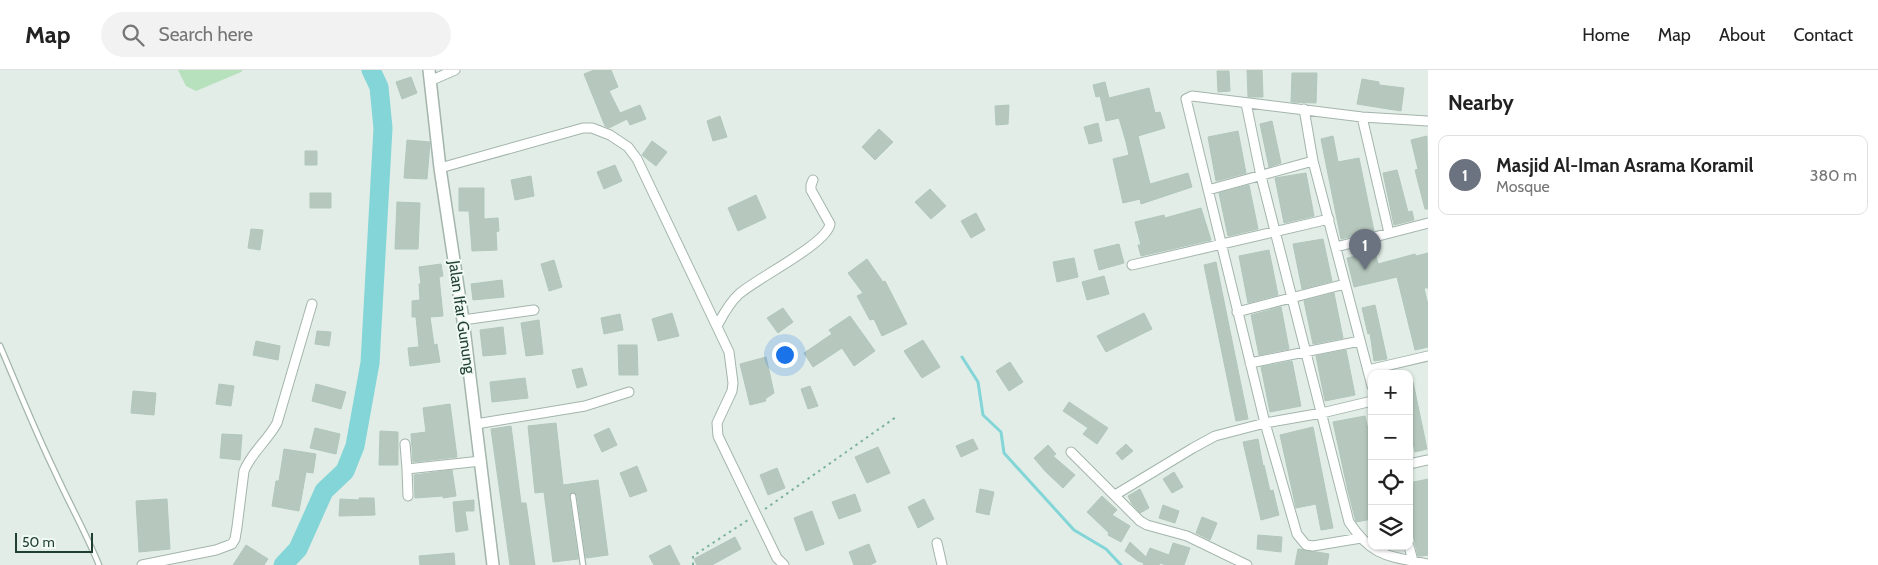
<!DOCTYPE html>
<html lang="en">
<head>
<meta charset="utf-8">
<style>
	:root { --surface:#fff; --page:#f2f2f2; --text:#222; --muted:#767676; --line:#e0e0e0; --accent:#853e35 }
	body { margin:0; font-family:Cabin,sans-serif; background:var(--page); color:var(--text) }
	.controls { position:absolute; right:15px; bottom:15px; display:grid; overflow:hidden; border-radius:10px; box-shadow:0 1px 4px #0004 }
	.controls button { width:45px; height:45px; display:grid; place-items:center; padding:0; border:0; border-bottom:1px solid var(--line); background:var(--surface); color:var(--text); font:25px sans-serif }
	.scale { position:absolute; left:15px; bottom:12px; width:78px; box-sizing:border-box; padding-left:5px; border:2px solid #1f3f32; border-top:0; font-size:14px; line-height:18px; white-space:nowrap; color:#1f3f32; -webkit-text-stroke:4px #f1f9f4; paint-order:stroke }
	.you { position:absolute; left:784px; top:284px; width:18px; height:18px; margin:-12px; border:4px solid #fff; border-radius:50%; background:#1a73e8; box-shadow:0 0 0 8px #1a73e833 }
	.badge { display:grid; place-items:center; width:32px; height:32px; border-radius:50%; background:var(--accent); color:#fff; font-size:16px; font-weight:700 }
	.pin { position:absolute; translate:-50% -41px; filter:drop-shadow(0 1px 2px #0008) }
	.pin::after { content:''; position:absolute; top:26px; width:18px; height:15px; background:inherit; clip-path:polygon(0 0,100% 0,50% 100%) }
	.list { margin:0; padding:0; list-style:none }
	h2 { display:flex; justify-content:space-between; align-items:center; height:65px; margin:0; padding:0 20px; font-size:21px }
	h2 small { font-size:16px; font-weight:400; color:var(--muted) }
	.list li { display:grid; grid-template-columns:32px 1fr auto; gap:15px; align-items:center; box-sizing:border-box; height:80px; margin:0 10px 10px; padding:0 10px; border:1px solid var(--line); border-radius:10px }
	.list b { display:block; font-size:19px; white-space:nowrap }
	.list p { margin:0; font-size:16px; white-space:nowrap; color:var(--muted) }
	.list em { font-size:16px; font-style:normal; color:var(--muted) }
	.icon { flex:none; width:28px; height:28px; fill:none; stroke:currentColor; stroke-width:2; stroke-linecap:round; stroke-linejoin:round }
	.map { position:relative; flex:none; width:1428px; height:495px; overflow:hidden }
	header { display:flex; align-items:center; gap:30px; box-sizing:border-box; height:70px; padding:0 25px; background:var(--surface); border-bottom:1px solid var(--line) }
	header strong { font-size:24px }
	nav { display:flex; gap:28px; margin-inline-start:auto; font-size:18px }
	.search { width:350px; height:45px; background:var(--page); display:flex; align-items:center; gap:12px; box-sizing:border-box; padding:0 18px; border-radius:28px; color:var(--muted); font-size:19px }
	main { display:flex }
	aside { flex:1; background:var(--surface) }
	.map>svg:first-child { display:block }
</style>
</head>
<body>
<header>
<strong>Map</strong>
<div class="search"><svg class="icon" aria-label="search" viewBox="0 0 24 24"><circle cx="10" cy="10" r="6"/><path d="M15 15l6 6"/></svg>Search here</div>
<nav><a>Home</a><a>Map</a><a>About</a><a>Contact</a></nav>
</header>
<main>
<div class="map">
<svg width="1428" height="495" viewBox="0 0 1428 495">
	<rect width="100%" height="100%" fill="#e1ede6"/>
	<!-- green -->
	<path fill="#b7e0bd" d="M178,0H243L241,2L196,21L186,16Z"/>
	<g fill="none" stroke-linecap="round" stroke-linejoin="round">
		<!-- stream -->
		<path stroke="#83d5d7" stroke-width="3" d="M962,287L978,312L983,345L1001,362L1004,383L1074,460L1106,479L1121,495"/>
		<!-- river -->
		<path stroke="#83d5d7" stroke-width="19" d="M283,495L298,479L324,421L345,401L355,376L370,293L383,58L379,17L371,0"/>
	</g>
	<!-- building -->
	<path fill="#b6c8be" stroke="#b2c7bc" d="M594,0H611L618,17L609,21L620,43L640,35L646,49L630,55L627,49L609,58L605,56L584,4Z
		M1247,0H1262L1263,27H1248Z
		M1217,1H1229L1230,21L1218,22Z
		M1292,3H1317L1316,33L1291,32Z
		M411,7L417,23L402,29L396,12Z
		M1362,9L1379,12V15L1404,18L1401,41L1357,34Z
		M1105,12L1109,28L1149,18L1155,43L1160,42L1165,58L1138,66L1150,114L1188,103L1192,117L1141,134L1140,129L1123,133L1113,89L1129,85L1126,72L1119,48L1106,51L1100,26L1096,27L1093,15Z
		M1009,35L1008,54L996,55L995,36Z
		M720,46L727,67L713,71L707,51Z
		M1272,51L1281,93L1269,97L1260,54Z
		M1098,53L1102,71L1089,74L1084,57Z
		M879,59L893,72L875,90L862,77Z
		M1238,61L1246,103L1216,111L1208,67Z
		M1333,66L1338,92L1359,88L1374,161L1341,169L1321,69Z
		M1427,66L1428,139H1425L1415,100L1418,99L1411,70Z
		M407,70L430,72L427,109L404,108Z
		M652,71L667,82L656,96L642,85Z
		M305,81H317V95H305Z
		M615,95L622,111L604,119L597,102Z
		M1397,100L1408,142L1412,141L1414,150L1394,155L1383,103Z
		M1306,103L1314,146L1284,153L1275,108Z
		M531,106L534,126L515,130L511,110Z
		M1249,115L1258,159L1228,166L1219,123Z
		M459,118H484V149L498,148L499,161L496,162L497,180L472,181L469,141H459Z
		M930,119L946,136L931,149L915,132Z
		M310,123H331V138H310Z
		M756,125L766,148L738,161L728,138Z
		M397,132L420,133L418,179H395Z
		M1201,138L1211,170L1141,186L1138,175H1141L1135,152L1164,145L1165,148Z
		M976,143L985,160L971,168L961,151Z
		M251,159L263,160L260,180L248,178Z
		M1323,169L1332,211L1302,219L1293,174Z
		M1119,174L1124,193L1099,200L1094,180Z
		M1269,180L1278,225L1248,233L1239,186Z
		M1375,182L1378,194L1415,184L1416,186L1428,183V218H1424L1428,235V277L1415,280L1397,207L1354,217L1347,188Z
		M1074,188L1078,207L1057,212L1053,192Z
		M867,189L883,212L885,211L907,254L882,266L874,249L870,250L857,226L863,223L848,203Z
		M554,190L562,217L549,221L541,194Z
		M1216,192L1248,349L1236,351L1204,195Z
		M441,194L443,206L439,207L443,246L430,247L434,275L437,274L440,292L410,296L408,278L419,277L416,247H412V231L420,230L419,214H421L419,197Z
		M1104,206L1109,224L1087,230L1082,212Z
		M502,210L504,227L473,230L471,214Z
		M1334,223L1343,268L1313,274L1304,231Z
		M1375,235L1387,289L1374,291L1370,263L1368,264L1362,238Z
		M1281,237L1289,279L1259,285L1251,245Z
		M783,238L793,252L778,263L767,248Z
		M672,243L679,266L658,271L652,249Z
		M1144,243L1152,259L1106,282L1097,266Z
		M620,244L623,260L604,264L601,248Z
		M850,246L875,281L854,296L842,278L813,297L804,283L832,264L829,260Z
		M539,250L543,284L526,286L521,253Z
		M503,257L506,284L483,286L480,260Z
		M317,261L331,262L329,276L315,274Z
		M923,270L940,297L922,308L904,281Z
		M256,271L280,276L278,290L253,285Z
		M618,275H637L638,305H619Z
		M1346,280L1355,325L1325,331L1316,286Z
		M766,287L774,323L765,329L766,331L750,335L740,294Z
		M1292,291L1301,336L1270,342L1261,297Z
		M1010,292L1023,312L1009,321L996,301Z
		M582,298L587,315L577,318L572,300Z
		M525,308L528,328L492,332L490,312Z
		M1413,312L1427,379L1415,382L1409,354V313Z
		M219,314L234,316L231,336L216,334Z
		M316,314L346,322L341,339L312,331Z
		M810,316L818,336L808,339L801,319Z
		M133,321L156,323L154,345L131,343Z
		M1069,332L1108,358L1097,374L1083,364L1088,358L1063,341Z
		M450,334L457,387L413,392L411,364L426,362L423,338Z
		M1365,346L1372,378V449L1356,452L1348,421L1333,352Z
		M556,353L563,415L598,410L608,485L586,488L577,425L573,422L570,423L569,427L578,489L553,492L544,422L535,423L528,356Z
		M511,356L521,433H526L535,495H510L491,359Z
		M1313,357L1333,458L1321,460L1316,434L1296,438L1280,365Z
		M315,358L340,364L336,384L310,378Z
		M609,358L617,375L602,382L594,365Z
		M380,361L398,362V395H379Z
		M222,364L242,365L240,390L220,388Z
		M973,369L978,379L961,387L956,376Z
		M1258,369L1263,396L1264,395L1270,421L1273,420L1279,445L1261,450L1243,372Z
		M1126,374L1133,381L1122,390L1116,383Z
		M1048,375L1056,384L1053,386L1075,405L1063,418L1046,402L1034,388Z
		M878,377L890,403L867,413L855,387Z
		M284,379L316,384L313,403L306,402L299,441L272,436L276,411H279Z
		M637,396L647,421L630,427L620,403Z
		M777,398L785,418L768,425L760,405Z
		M452,400L456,426L443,428V426L415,428L414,405Z
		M1174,402L1183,417L1172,423L1163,409Z
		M1428,409V485L1422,486H1418L1409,448V413Z
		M980,419L994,422L989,445L976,442Z
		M1140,419L1149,438L1140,443L1132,434L1128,426Z
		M855,424L861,441L839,449L832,432Z
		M1102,426L1117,440L1112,445L1130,456L1121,472L1108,465L1109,463L1087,442Z
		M359,428H374L375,445L339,446L340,429L359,430Z
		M167,429L170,479L139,482L136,431Z
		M924,429L934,449L918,458L908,437Z
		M474,430V441H465L468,460L456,462L453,432Z
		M1163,435L1179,441L1175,453L1159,448Z
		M812,441L824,474L806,481L794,448Z
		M1202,447L1217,453L1210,470L1196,463Z
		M1258,465L1282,467L1281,482L1257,479Z
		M735,467L741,479L712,495H697L694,489Z
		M1130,472L1146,487L1150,478L1169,485L1173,473L1190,478L1184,495H1166L1160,493L1159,495H1143L1144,493L1138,491L1125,481Z
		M869,474L876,492L870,495H854L849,482Z
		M246,475L268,489L264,495H233Z
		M670,475L680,495H654L649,486Z
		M1298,479L1329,484L1327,495H1295Z
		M454,483L455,495H420L419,486Z"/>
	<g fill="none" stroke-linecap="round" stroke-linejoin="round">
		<!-- service casing -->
		<g stroke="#a3b5ac" stroke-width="7">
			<path id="service" d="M0,276C18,318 35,361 55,402C69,433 86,463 99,495
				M573,426L583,495"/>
		</g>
		<!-- minor casing -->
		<g stroke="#a3b5ac" stroke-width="11">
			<path id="minor" d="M432,10L455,0
				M1246,33L1261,106L1349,452C1373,488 1389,486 1428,494
				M1304,39L1313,91L1372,316
				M1362,47L1389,163
				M440,98L583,58H592L610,65L628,77L637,89L729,282L733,313L732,321L717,353L718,366L777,488L784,495
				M1208,120L1313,91
				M1336,177L1428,153
				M1132,195L1329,149
				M1237,242L1345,214
				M463,250L534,240
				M717,256C723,245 729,233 739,224C757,208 827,174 830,154L811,120V115L813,110
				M1250,293L1360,271
				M1368,300L1428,286
				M476,354L585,336L629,322
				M405,374L407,399
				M1071,382L1140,451L1147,455L1187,466L1247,495
				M1409,394L1428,390
				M1115,425L1193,378L1215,366L1265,353L1322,343L1372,331
				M408,426L407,399L481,391
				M1361,468L1313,476L1306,475L1297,464L1265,353L1186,29L1192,26L1362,47L1428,51
				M937,473L942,495
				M1409,476L1413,491
				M142,495L216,480L232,474L235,469L237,457L244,401C251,383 268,370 277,353L312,234"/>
		</g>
		<!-- tertiary casing -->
		<g stroke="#a3b5ac" stroke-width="14">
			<path id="tertiary" d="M429,0L440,98L463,250L493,495"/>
		</g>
		<!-- path -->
		<path stroke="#7eb39b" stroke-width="2" stroke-dasharray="2.5 4" stroke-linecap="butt" d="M765,439L896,347
			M693,495V486L748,450"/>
		<!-- service -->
		<use href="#service" stroke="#fff" stroke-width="4.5"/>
		<!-- minor -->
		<use href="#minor" stroke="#fff" stroke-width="9"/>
		<!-- tertiary -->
		<use href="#tertiary" stroke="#fff" stroke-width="11"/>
	</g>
	<g text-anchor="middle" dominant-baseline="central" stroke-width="4" stroke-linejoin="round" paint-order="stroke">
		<!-- street labels -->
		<g font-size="16" fill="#1f3f32" stroke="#f1f9f4">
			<text transform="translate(462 247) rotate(82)">Jalan Ifar Gunung</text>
		</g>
	</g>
</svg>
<div class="controls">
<button>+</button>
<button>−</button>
<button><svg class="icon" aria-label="locate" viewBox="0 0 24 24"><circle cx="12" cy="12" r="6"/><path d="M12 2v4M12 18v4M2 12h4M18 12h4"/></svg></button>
<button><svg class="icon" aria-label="layers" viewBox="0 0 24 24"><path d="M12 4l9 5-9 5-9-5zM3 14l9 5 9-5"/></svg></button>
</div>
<div class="scale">50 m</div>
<div class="you"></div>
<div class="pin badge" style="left:1365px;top:200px;background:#6b7280">1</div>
</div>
<aside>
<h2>Nearby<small></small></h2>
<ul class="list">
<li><span class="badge" style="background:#6b7280">1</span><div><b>Masjid Al-Iman Asrama Koramil</b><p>Mosque</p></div><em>380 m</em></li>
</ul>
</aside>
</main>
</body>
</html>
